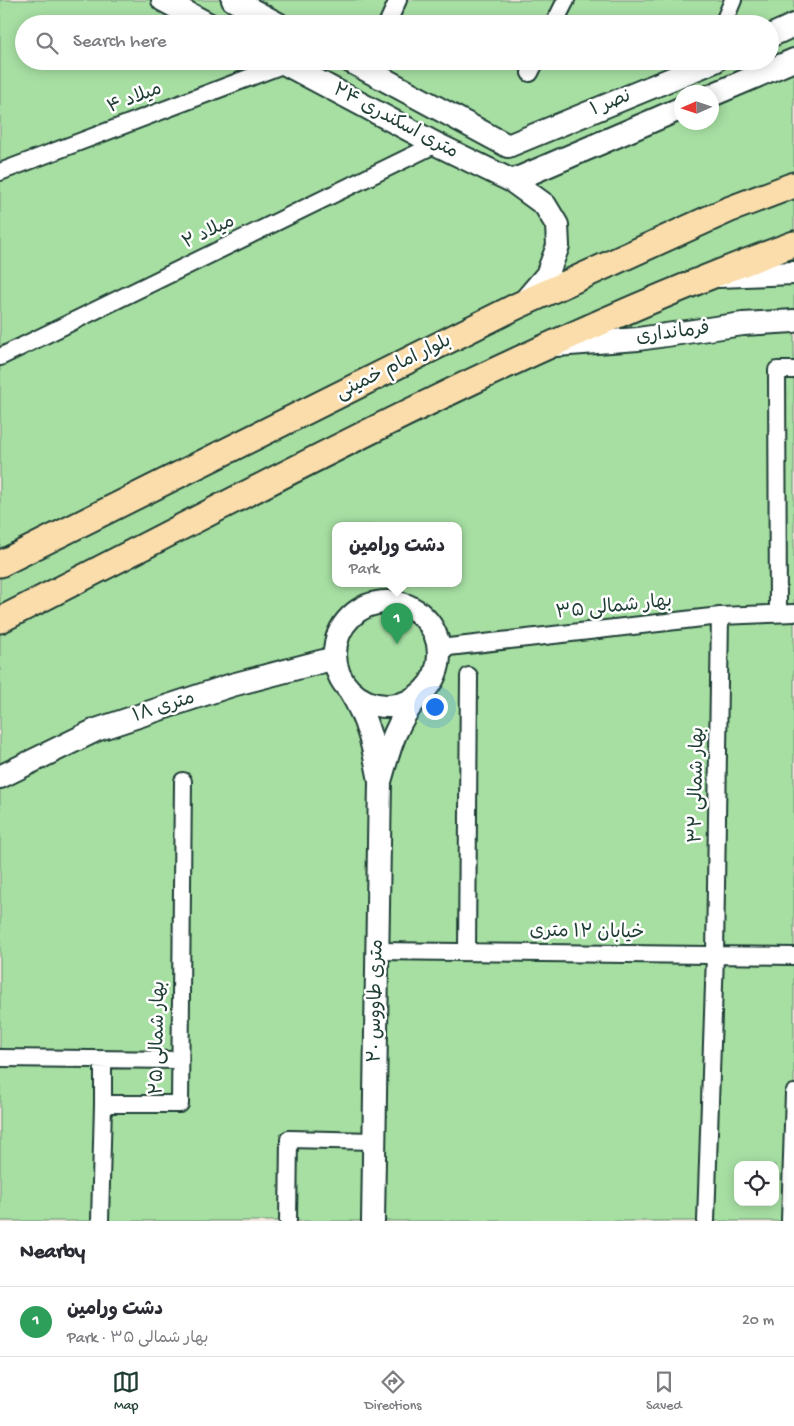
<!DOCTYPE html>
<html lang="en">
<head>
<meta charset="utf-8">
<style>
	:root { --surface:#fff; --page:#f7f7f7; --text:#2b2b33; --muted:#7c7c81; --line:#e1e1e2; --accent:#1f3d34 }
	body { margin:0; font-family:"Gochi Hand","Playpen Sans Arabic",sans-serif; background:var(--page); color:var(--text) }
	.controls { position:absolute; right:15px; bottom:15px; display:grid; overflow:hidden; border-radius:10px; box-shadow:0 2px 12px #0003 }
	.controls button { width:45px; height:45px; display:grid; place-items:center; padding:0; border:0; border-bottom:1px solid var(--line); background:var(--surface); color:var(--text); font:25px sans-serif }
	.compass { position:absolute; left:674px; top:85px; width:45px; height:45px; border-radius:50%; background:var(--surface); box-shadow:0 2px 12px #0003; rotate:267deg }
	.you { position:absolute; left:434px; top:706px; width:18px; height:18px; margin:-12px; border:4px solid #fff; border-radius:50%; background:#1a73e8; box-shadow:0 0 0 8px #1a73e833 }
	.badge { display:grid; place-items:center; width:32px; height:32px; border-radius:50%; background:var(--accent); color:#fff; font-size:16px; font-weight:700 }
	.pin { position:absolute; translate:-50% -41px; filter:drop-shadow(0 1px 2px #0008) }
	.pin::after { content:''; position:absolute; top:26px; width:18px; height:15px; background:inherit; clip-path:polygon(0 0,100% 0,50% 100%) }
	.popup { position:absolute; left:332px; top:522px; width:130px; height:65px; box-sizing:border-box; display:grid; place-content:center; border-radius:10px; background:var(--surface); filter:drop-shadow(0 1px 4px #0005); font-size:16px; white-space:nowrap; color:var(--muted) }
	.popup b { font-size:19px; color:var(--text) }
	.popup::after { content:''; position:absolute; left:50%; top:100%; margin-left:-10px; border:10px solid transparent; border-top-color:var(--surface) }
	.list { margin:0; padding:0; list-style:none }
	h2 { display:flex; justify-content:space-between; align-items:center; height:65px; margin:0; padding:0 20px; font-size:21px }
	h2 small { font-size:16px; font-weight:400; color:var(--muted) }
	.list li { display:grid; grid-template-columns:32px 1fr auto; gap:15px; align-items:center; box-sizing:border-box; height:70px; padding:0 20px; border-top:1px solid var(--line) }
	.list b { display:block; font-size:19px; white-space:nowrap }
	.list p { margin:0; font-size:16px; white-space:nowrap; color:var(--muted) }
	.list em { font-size:16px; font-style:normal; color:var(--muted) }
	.icon { flex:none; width:28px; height:28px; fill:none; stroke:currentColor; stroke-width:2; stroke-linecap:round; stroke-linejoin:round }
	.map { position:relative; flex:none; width:794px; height:1221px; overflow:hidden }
	.search { position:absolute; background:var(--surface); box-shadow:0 2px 12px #0003; left:15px; right:15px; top:15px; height:55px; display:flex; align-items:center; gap:12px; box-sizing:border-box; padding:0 18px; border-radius:28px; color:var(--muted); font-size:19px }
	.sheet { height:135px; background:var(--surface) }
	nav { display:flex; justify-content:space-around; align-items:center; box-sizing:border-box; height:70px; border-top:1px solid var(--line); background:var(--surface); font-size:14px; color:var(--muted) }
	nav a { display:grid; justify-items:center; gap:2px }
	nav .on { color:var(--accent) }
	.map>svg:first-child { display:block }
</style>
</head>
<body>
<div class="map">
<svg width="794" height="1221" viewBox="0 0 794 1221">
	<rect width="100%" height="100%" fill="#f6e6e0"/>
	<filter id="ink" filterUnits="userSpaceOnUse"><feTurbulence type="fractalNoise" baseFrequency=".02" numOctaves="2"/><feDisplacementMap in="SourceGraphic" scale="10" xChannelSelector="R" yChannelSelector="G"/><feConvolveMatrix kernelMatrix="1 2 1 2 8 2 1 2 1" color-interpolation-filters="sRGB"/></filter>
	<g filter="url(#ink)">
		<!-- green -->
		<path fill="#a7dfa3" stroke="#638e6c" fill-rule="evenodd" d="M0,0H794V1221H0ZM24,24H770V61H24ZM682,92H712V122H682ZM336,525H458V583H336ZM738,1165H775V1202H738Z"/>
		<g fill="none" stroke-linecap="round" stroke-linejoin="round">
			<!-- street casing -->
			<g stroke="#1f3d34" stroke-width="20">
				<path id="street" d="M387,24L398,0
					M554,24L566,0
					M723,24L733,0
					M530,73L536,61
					M0,172L285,64
					M0,357L436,144
					M778,613L777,370H794
					M440,648L720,616L794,613
					M379,951L794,956
					M467,952L469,676
					M0,1058L180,1060
					M103,1104V1059
					M100,1221L103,1104H180L183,781
					M288,1221L289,1139L374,1141
					M706,1221L715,955L720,616
					M790,1221L794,1093"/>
			</g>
			<!-- secondary casing -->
			<g stroke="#1f3d34" stroke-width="26">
				<path id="secondary" d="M163,0L208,24
					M233,0L278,24
					M770,36L794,25
					M280,61L436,144L512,181L545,205L557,225L558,246L547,275L523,303
					M350,61L508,146L715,61
					M712,95L794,60
					M512,181L682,108
					M719,276L794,273
					M556,345L638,339L743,324L794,321
					M335 654a52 52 0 1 1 104 0a52 52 0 1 1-104 0Z
					M350,691C368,719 374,749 380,781L373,1221
					M0,777L96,730L232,685L335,658
					M381,778C390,746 396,722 418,697"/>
			</g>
			<!-- primary casing -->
			<g stroke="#1f3d34" stroke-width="29">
				<path id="primary" d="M0,564L517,306L728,210L794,185
					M0,620C261,488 519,345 794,244"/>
			</g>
			<!-- street -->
			<use href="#street" stroke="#fff" stroke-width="16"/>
			<!-- secondary -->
			<use href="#secondary" stroke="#fff" stroke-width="22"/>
			<!-- primary -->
			<use href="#primary" stroke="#faddab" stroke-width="25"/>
		</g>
	</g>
	<g text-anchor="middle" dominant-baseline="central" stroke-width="5" stroke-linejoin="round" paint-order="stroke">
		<!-- street labels -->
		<g font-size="19" fill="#1f3d34" stroke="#fff">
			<text transform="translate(135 99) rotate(-21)">میلاد ۴</text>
			<text transform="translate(611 104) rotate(-22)">نصر ۱</text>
			<text transform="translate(395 122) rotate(28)">۲۴ متری اسکندری</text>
			<text transform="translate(209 233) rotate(-26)">میلاد ۲</text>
			<text transform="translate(673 334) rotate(-7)">فرمانداری</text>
			<text transform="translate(394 368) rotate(-26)">بلوار امام خمینی</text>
			<text transform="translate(614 608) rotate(-6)">بهار شمالی ۳۵</text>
			<text transform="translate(164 708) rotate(-18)">۱۸ متری</text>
			<text transform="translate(698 785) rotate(-89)">بهار شمالی ۳۲</text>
			<text transform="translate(587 933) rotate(1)">خیابان ۱۲ متری</text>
			<text transform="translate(377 1001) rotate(-89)">۲۰ متری طاووس</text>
			<text transform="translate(159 1038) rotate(-89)">بهار شمالی ۲۵</text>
		</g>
	</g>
</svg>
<div class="controls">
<button><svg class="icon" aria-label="locate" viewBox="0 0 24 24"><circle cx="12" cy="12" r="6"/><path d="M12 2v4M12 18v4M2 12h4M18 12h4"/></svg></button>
</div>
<svg class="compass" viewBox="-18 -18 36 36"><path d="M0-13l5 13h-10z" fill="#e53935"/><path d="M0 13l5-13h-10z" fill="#7c7c81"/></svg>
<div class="you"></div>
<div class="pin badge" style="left:397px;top:644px;background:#2e9e5b">1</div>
<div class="popup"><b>دشت ورامین</b>Park</div>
<div class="search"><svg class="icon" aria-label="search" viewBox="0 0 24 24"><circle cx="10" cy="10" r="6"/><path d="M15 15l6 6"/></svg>Search here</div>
</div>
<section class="sheet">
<h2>Nearby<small></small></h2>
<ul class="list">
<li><span class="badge" style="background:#2e9e5b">1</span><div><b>دشت ورامین</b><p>Park · بهار شمالی ۳۵</p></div><em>20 m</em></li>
</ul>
</section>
<nav>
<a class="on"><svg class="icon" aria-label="map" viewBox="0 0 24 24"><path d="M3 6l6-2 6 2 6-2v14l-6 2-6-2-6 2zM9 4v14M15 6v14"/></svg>Map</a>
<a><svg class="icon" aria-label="directions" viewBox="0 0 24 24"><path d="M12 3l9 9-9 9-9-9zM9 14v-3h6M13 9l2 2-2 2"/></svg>Directions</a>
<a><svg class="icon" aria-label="saved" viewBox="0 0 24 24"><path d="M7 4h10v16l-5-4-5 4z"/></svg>Saved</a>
</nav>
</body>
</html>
